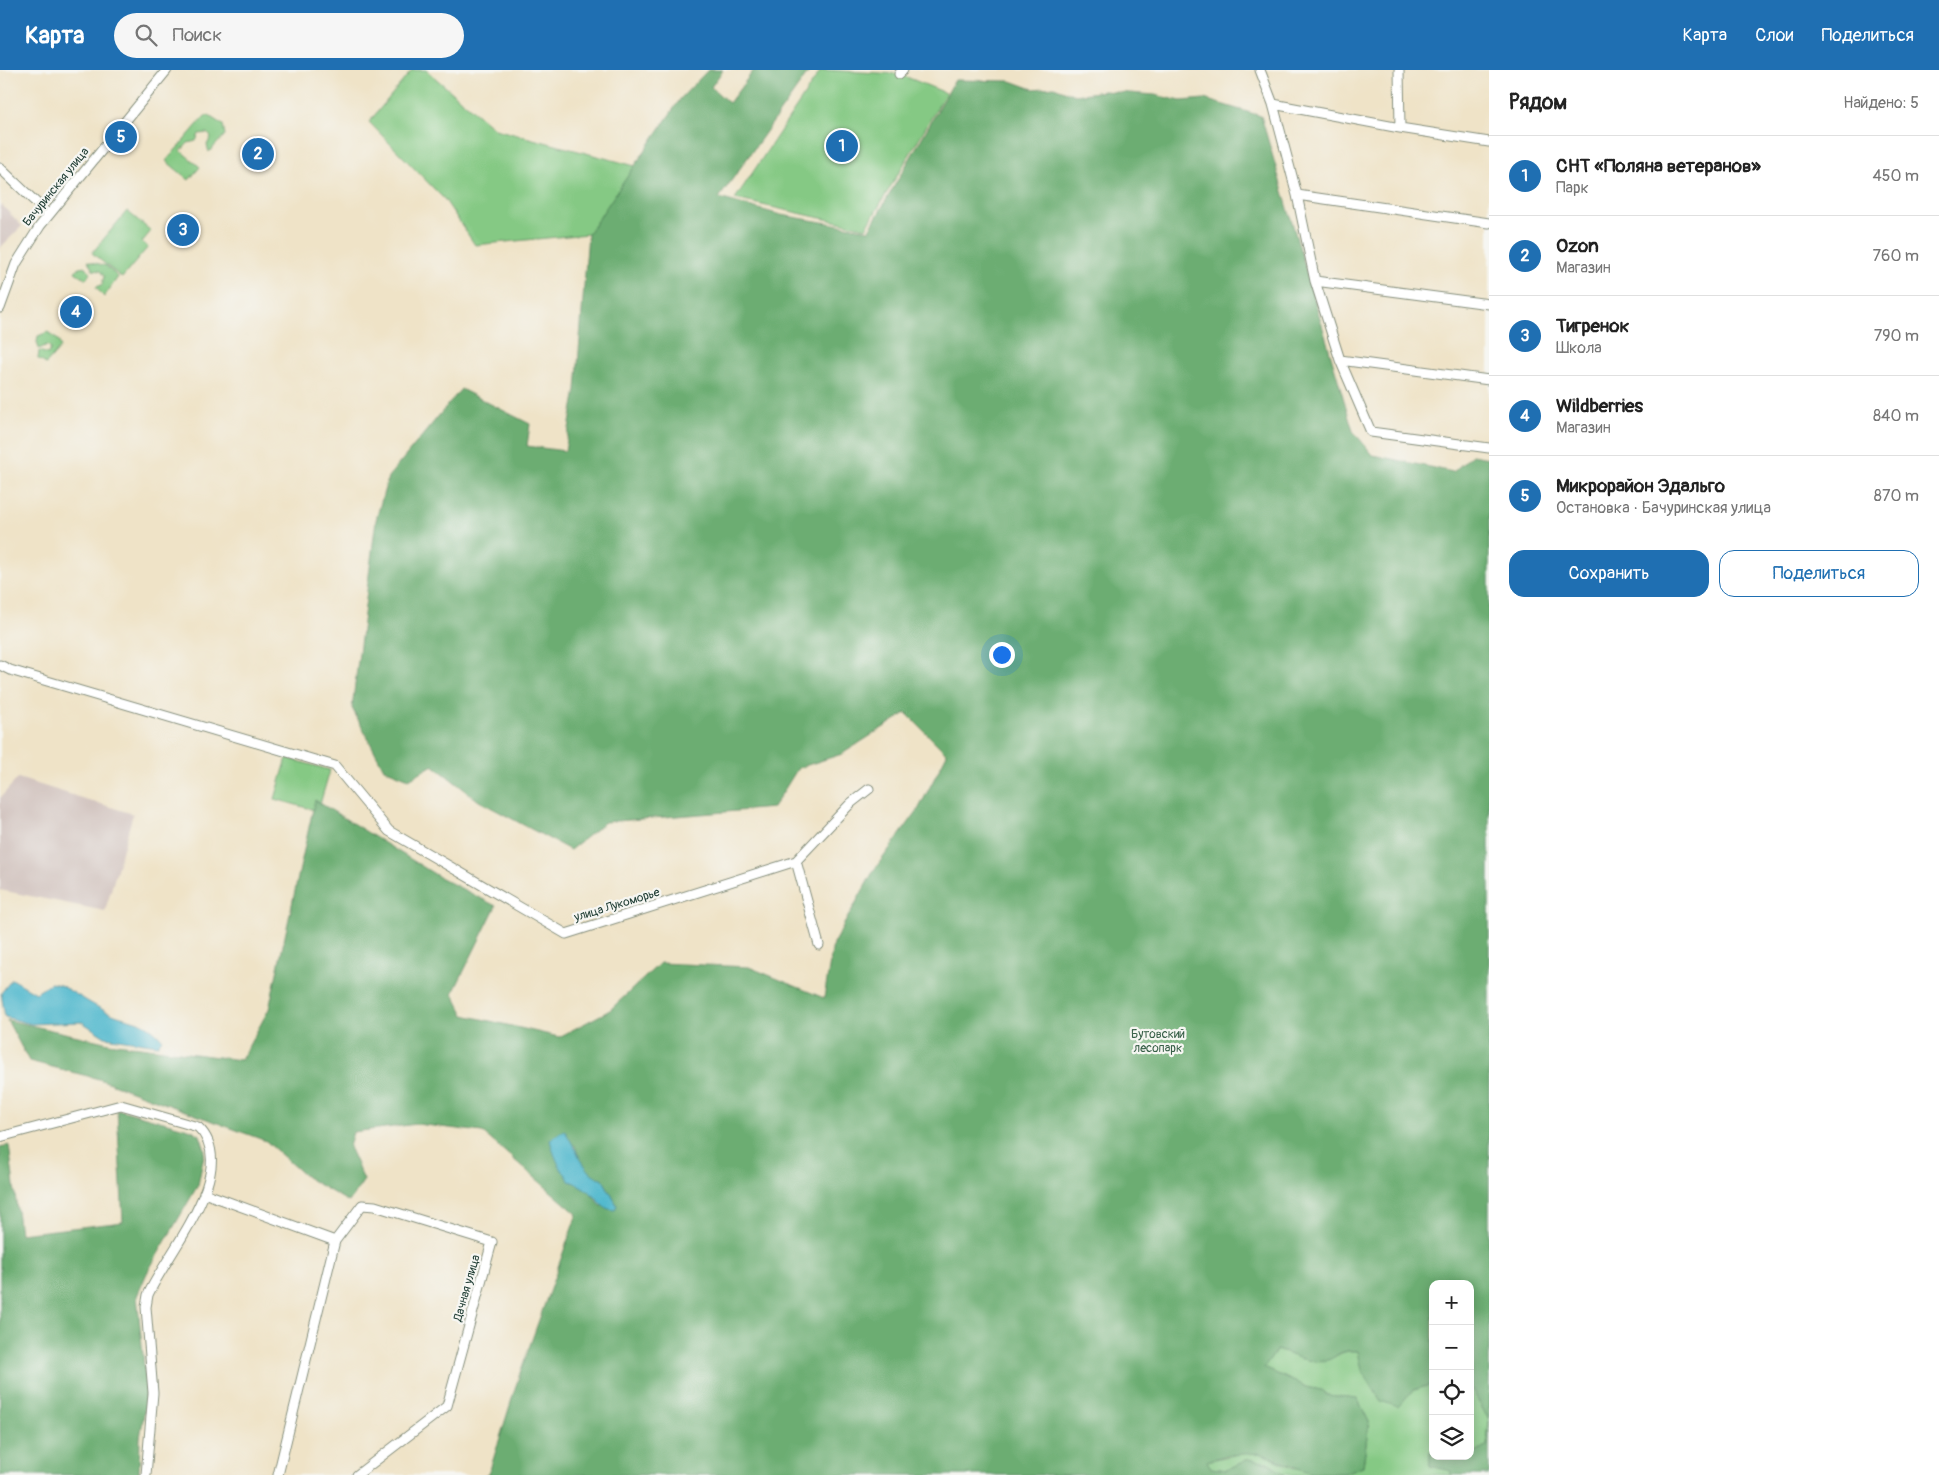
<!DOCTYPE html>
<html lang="ru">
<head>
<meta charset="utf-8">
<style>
	:root { --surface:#fff; --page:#f6f6f6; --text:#222; --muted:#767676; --line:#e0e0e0; --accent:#1f6fb2 }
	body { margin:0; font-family:Pangolin,sans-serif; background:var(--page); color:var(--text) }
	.controls { position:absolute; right:15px; bottom:15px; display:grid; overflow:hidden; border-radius:10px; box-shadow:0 2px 12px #0003 }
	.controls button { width:45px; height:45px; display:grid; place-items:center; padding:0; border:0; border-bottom:1px solid var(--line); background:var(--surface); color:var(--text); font:25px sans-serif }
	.you { position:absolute; left:1001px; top:584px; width:18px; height:18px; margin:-12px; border:4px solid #fff; border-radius:50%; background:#1a73e8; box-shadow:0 0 0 8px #1a73e833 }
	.badge { display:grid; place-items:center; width:32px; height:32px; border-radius:50%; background:var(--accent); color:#fff; font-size:16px; font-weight:700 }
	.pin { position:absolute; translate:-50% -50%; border:2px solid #fff; box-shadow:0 1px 5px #0006 }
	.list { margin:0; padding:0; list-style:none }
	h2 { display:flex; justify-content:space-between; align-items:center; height:65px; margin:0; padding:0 20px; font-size:21px }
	h2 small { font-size:16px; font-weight:400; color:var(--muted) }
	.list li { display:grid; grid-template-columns:32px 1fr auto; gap:15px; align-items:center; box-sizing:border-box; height:80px; padding:0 20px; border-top:1px solid var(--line) }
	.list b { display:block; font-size:19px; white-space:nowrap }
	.list p { margin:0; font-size:16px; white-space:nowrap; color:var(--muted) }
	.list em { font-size:16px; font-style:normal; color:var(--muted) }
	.actions { display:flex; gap:10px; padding:15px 20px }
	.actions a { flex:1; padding:11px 0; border:1px solid var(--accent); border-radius:15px; text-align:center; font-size:18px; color:var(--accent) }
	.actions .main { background:var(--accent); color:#fff }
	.icon { flex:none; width:28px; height:28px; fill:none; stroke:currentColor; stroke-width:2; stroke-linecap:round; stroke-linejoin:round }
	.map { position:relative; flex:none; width:1489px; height:1405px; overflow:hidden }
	header { display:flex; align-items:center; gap:30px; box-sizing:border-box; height:70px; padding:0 25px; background:var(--accent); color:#fff }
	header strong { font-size:24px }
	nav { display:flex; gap:28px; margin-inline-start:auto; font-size:18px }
	.search { width:350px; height:45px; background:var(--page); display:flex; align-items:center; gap:12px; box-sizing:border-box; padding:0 18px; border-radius:28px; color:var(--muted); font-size:19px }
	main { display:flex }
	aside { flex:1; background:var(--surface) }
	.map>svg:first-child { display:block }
</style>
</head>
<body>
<header>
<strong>Карта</strong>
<div class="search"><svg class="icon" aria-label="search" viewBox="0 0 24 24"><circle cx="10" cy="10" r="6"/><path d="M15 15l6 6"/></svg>Поиск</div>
<nav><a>Карта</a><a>Слои</a><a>Поделиться</a></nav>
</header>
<main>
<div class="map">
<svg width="1489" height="1405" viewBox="0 0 1489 1405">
	<rect width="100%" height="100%" fill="#f6f6f2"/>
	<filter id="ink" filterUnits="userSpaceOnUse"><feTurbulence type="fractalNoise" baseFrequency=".02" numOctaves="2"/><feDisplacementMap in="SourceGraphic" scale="10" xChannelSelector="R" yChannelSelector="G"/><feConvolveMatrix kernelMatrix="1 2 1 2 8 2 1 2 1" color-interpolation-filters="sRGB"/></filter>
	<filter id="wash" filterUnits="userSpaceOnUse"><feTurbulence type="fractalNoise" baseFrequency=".0096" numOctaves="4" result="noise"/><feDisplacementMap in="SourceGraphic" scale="20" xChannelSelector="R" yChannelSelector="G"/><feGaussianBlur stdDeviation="1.12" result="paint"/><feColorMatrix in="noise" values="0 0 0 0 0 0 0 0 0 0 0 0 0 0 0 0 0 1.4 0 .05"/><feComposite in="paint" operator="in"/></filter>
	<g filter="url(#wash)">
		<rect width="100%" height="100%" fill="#efe3c7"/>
		<!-- industrial -->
		<path fill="#cfc0bb" d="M0,133L22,156L0,178Z
			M18,708L133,744L105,841L0,820V728Z"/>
		<!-- green -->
		<path fill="#85c984" stroke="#52835c" d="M412,0H426L495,59L635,96L588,164L475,175L445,130L369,52Z
			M821,0L899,4L946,23L866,158L735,129Z
			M205,46H209L223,55L225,65L209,82L207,75L211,67L207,63L199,64L196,71L188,73L181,81L200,97L189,110L166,91Z
			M127,141L151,161L142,172L148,177L122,208L92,183Z
			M88,191L106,196L118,207L104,227L96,217L102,215L104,206L100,201L93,200Z
			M84,196L91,202L86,209L75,202L77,199Z
			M48,262L58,270L61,277L46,294L38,289L39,281L48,284L51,278L47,275L39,279L37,272L38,266Z
			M287,688L330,700L318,741L275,729Z
			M1276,1280C1290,1284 1312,1295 1326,1290C1341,1285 1341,1280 1358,1281L1362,1300L1381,1331L1433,1314V1382L1430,1381V1395L1453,1401L1452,1405H1285L1272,1394L1249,1389L1226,1400L1211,1398L1206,1391L1243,1383H1260L1295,1398L1363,1396L1369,1352L1357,1328L1327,1325L1321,1320L1306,1317L1264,1298Z
			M1470,1317L1489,1350L1487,1376L1470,1387L1445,1386H1470Z"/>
		<!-- forest -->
		<path fill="#6cad72" stroke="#467553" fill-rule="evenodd" d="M708,0H723L711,17L729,33L754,0H810L719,128L781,145L869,160L955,10L1011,11L1033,19L1054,17L1075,25L1104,21L1155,25L1181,31L1204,29L1261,46L1353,361L1373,385L1453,402L1472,385L1489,388V1350L1470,1317V1214H1433V1314L1413,1320L1398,1337L1381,1331L1362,1300L1358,1281C1336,1279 1339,1288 1324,1291C1309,1294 1290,1284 1277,1280L1264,1298L1306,1317L1321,1320L1327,1325L1357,1328L1369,1352L1363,1396L1345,1403H1311L1260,1383L1227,1385L1207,1391L1211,1398L1226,1400L1249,1389L1272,1394L1285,1405H485L489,1403L520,1303L577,1144L482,1062L417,1054L353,1062L349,1077L364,1110L349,1132L306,1107L266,1071L99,1009L29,991L7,950L109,973L241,990L269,939L315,730L441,808L496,836L453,923L464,945L559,967L610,940L660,893L749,897L824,928L833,874L874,800L918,740L947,684L906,643L842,684L798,698L773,738L605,752L570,780L479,731L433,695L409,709L384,699L352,638L376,450L388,407L461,319L530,354L527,376L565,381L576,320L588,164L681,28ZM575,1075C578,1088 588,1107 602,1108L617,1135L601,1136C593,1124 583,1115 569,1111C567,1102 561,1098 558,1090Z
			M117,1039L192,1060L200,1065L205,1080L198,1115L147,1203L137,1226L147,1325L140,1368L139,1405H0V1078L9,1075L20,1164L123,1152Z
			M1489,1350V1405H1452V1401L1430,1396V1381L1433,1382V1386L1470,1387L1487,1376Z"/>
		<!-- water -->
		<path fill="#4fb8cd" stroke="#377a80" d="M12,909L36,923L51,913L60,915C77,924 96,938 115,945C136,952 147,951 162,969L158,975L105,967L82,952L31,954L5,947L1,923Z
			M564,1060C574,1073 585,1107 602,1108L617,1135L615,1140C600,1139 602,1132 593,1125C586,1119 579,1114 569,1111C567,1104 563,1103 560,1097C556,1089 552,1080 550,1070Z"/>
	</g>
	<g filter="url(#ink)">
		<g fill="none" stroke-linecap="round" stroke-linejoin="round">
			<!-- minor casing -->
			<g stroke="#87907e" stroke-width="11">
				<path id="minor" d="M1260,0L1273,34L1297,125L1315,211L1340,290L1371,362L1489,378
					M1399,0L1400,58
					M899,4L903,0
					M1273,34L1400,58L1489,72
					M0,98L48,144
					M1297,125L1489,153
					M1315,211L1489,234
					M0,238L16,194L40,156L167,0
					M1340,290L1489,310
					M0,595L10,600L335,696L389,761L566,864L796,791L851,733L869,719
					M796,791L819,875
					M0,1067L121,1035L198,1057C242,1099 166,1184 148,1225L146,1237L153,1323L146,1405
					M204,1123L335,1171
					M278,1405L335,1171L362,1135L375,1136L492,1172L447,1336L357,1405"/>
			</g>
			<!-- minor -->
			<use href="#minor" stroke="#fff" stroke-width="9"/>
		</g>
	</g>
	<g text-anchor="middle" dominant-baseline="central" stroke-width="4.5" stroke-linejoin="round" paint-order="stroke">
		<!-- street labels -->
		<g font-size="12" fill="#1f3d34" stroke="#f6f6f2">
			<text transform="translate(56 117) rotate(-51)">Бачуринская улица</text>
			<text transform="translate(617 835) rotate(-17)">улица Лукоморье</text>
			<text transform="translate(467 1218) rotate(-74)">Дачная улица</text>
		</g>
		<!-- park labels -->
		<g font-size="12" fill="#386048" stroke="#f6f6f2">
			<text x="1158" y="964">Бутовский<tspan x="1158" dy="14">лесопарк</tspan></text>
		</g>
	</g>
</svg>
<div class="controls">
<button>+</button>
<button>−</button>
<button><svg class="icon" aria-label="locate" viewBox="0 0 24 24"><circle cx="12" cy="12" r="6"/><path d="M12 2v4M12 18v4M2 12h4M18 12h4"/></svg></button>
<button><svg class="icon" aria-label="layers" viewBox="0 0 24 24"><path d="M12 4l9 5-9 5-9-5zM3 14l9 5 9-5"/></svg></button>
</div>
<div class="you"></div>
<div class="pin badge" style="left:842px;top:76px">1</div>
<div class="pin badge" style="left:258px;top:84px">2</div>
<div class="pin badge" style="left:183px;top:160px">3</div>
<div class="pin badge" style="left:76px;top:242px">4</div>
<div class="pin badge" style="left:121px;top:67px">5</div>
</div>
<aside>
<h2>Рядом<small>Найдено: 5</small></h2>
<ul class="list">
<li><span class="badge">1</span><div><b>СНТ «Поляна ветеранов»</b><p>Парк</p></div><em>450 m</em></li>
<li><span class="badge">2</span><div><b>Ozon</b><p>Магазин</p></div><em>760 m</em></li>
<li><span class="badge">3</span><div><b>Тигренок</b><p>Школа</p></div><em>790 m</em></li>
<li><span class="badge">4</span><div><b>Wildberries</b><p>Магазин</p></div><em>840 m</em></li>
<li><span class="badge">5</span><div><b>Микрорайон Эдальго</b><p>Остановка · Бачуринская улица</p></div><em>870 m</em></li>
</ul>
<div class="actions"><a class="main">Сохранить</a><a>Поделиться</a></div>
</aside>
</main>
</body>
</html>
